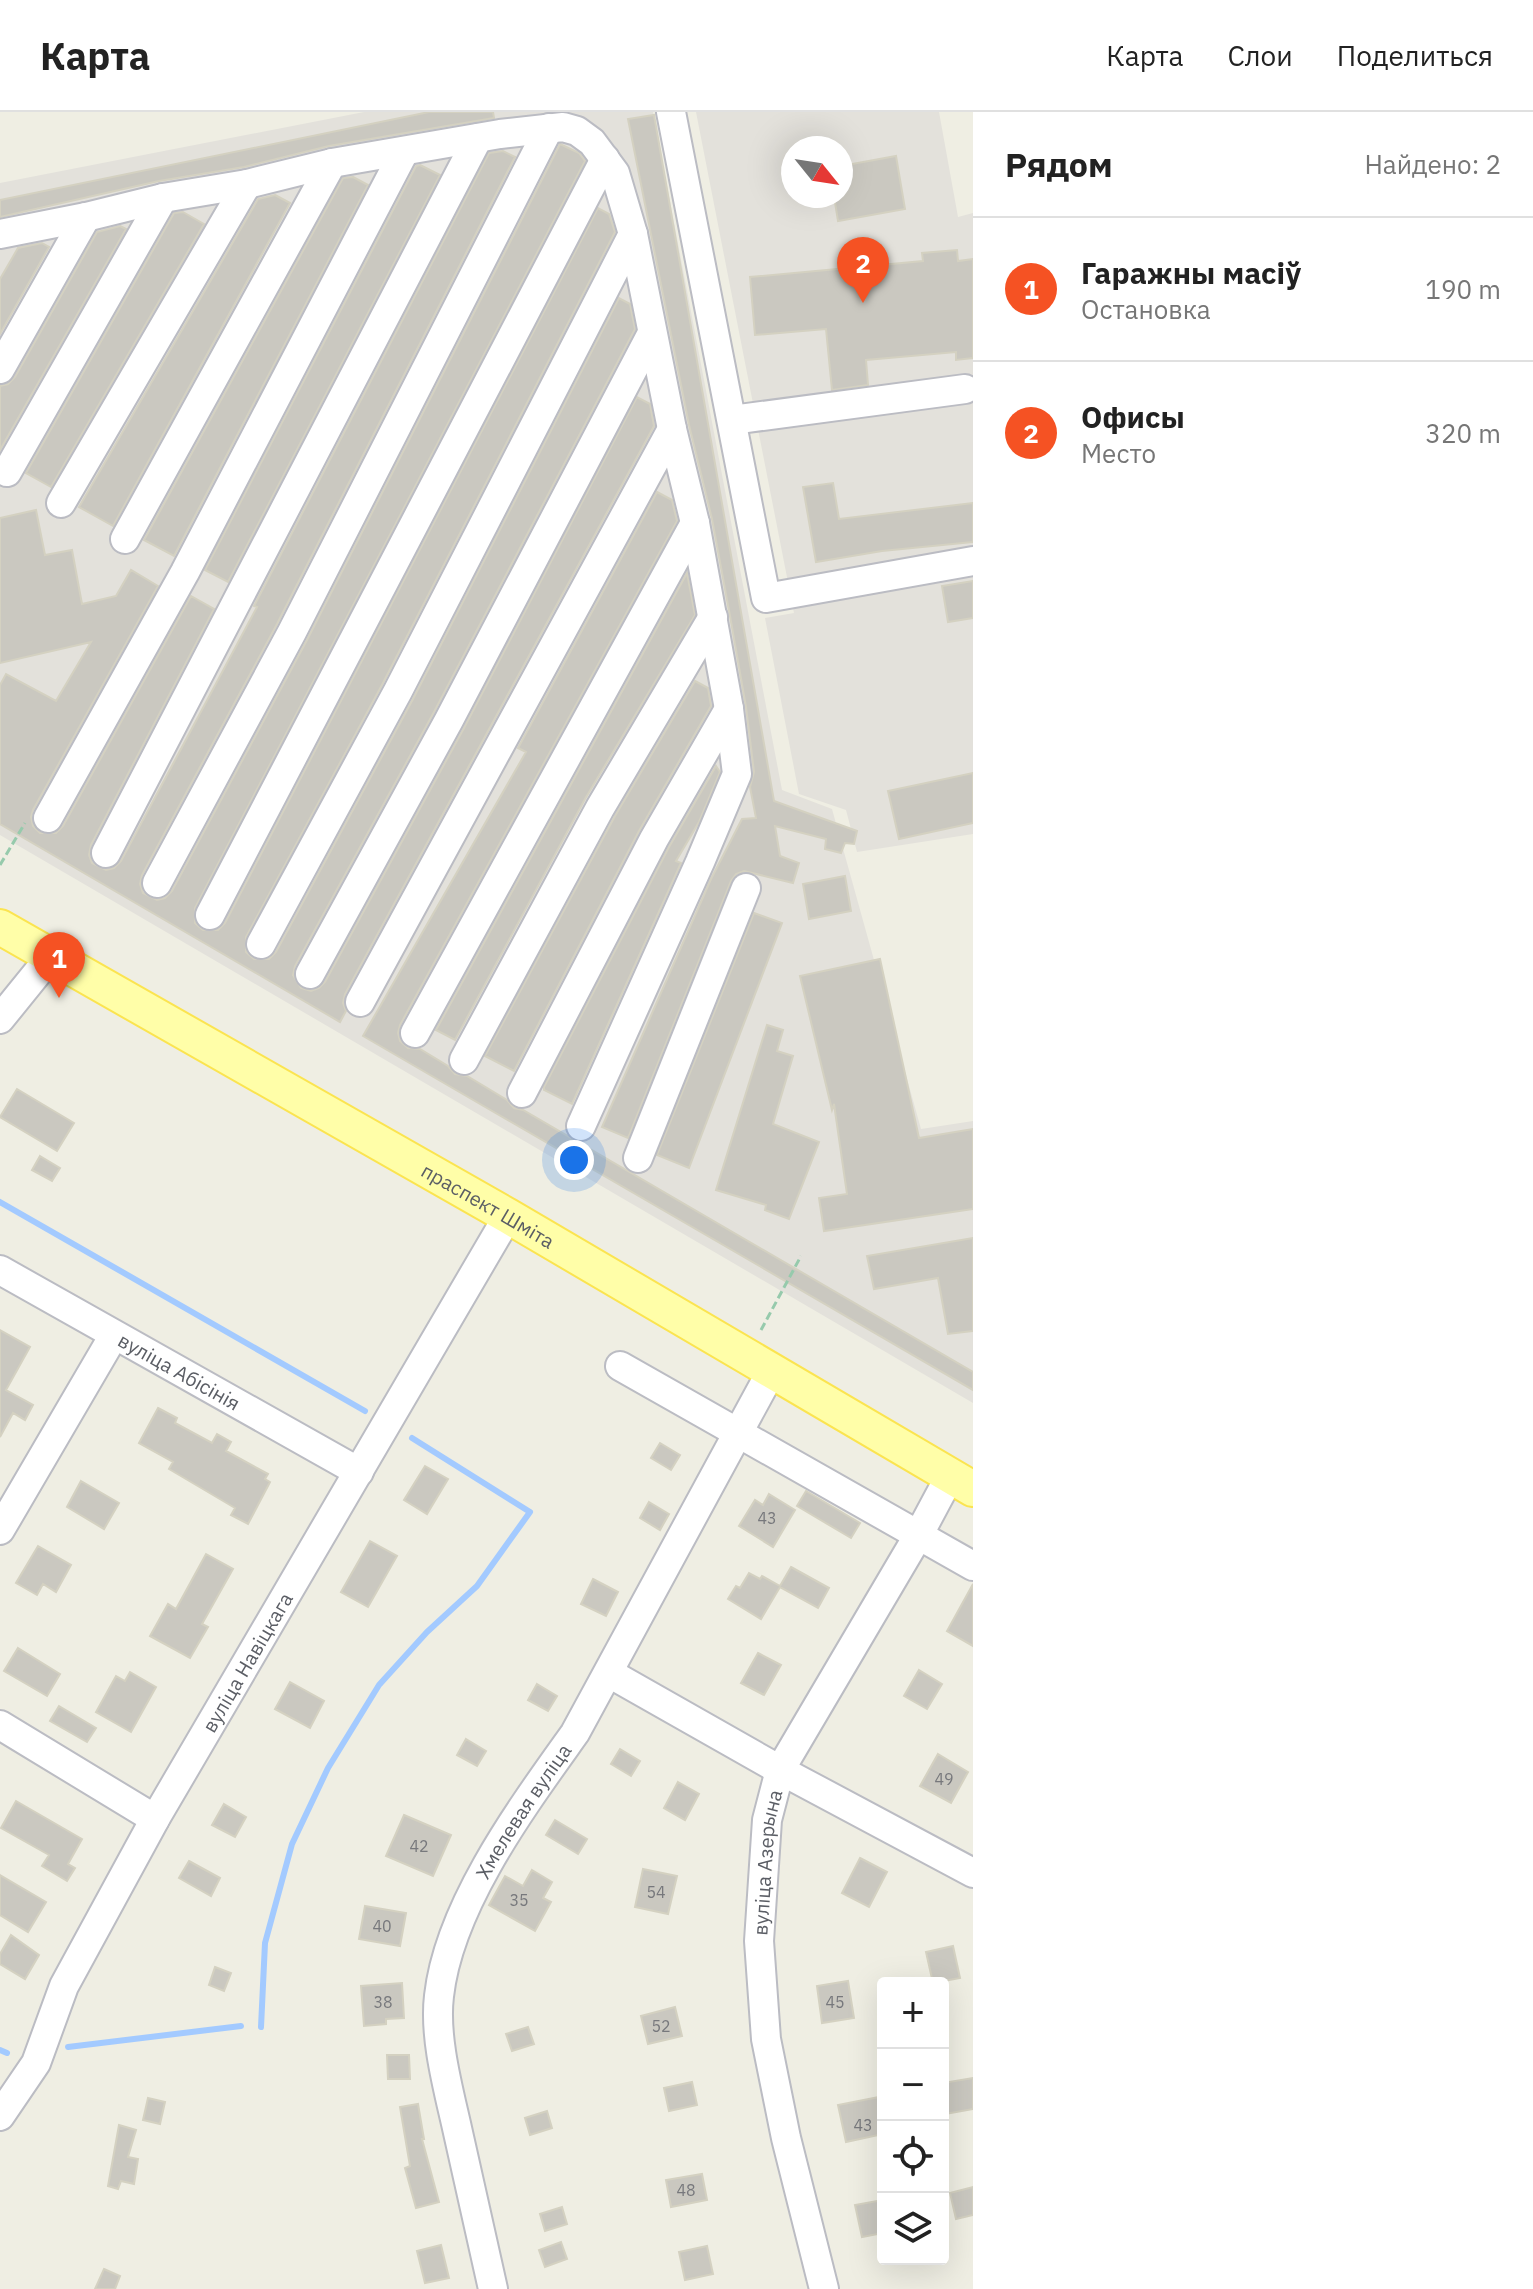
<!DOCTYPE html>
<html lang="ru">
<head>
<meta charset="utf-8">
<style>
	:root { --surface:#fff; --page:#f2f2f2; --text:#222; --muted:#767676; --line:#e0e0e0; --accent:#f55223 }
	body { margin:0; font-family:"IBM Plex Sans",sans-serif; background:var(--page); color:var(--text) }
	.controls { position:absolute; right:24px; bottom:24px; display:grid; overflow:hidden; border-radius:8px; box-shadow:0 8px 32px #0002 }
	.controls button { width:72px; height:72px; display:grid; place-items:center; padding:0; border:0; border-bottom:2px solid var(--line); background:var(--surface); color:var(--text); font:40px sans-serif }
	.compass { position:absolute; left:781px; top:24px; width:72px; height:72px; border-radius:50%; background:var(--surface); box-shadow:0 8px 32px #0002; rotate:120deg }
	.you { position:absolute; left:574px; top:1048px; width:28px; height:28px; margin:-20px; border:6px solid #fff; border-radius:50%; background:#1a73e8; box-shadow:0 0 0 12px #1a73e833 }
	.badge { display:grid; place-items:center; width:52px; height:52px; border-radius:50%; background:var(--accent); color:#fff; font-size:26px; font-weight:700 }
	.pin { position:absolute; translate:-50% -66px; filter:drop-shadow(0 2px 4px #0008) }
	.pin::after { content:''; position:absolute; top:42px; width:28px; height:24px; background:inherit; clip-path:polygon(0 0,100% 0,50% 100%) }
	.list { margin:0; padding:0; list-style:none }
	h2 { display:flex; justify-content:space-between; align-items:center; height:104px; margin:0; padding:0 32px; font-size:34px }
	h2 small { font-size:26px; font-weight:400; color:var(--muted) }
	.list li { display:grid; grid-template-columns:52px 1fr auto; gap:24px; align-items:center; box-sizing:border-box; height:144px; padding:0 32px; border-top:2px solid var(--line) }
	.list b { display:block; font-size:30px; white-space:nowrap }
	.list p { margin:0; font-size:26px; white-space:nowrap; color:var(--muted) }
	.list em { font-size:26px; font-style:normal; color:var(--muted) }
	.icon { flex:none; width:44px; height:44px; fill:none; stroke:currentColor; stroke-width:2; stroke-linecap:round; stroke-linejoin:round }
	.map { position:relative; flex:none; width:973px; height:2177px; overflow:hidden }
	header { display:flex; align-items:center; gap:48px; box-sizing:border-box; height:112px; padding:0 40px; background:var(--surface); border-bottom:2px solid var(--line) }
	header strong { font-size:38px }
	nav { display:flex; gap:44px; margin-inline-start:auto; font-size:28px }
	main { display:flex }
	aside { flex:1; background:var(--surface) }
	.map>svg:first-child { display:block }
</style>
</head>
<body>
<header>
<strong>Карта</strong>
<nav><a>Карта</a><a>Слои</a><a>Поделиться</a></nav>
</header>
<main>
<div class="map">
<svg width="973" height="2177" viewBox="0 0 973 2177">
	<rect width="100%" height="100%" fill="#efeee3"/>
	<!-- industrial -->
	<path fill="#e3e1db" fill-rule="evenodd" d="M364,0H653L782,678L832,697L921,1017L973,1009V1291L0,723V71Z
		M696,0H939L958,105L973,101V722L857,740L846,698L799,682L765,506L794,501ZM793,36H841V84H793Z"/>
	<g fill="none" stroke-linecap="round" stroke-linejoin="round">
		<!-- stream -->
		<path stroke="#a3caff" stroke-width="6" d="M0,1090L365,1299
			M261,1915L265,1831L292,1732L328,1656L379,1573L427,1520L477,1474L530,1400L412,1326
			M68,1935L241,1914
			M0,1938L7,1941"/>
	</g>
	<!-- building -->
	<path fill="#cac8c0" stroke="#d4d1c1" stroke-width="2" d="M429,0H493L494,6L329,34L244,55L159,69L0,105V88Z
		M654,3L774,689L857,719L854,732L845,731L841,741L825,737L826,727L775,714L780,744L799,751L793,771L744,759L736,762L731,769L628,1026L602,1015L711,767L742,707L756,706L750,675L754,660L746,595L730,504L712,407L689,313L628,7Z
		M560,32L579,41L585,49L195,796V811L203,818H218L225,811L598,96L609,102L615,120L383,571L246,825V840L254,847H269L276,840L413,587L619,186L630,192L635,217L434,600L295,854L293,863L301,876L311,879L319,876L325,870L464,616L637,285L650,292L654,314L345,882L343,891L346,899L340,910L0,712V573L6,562L56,589L91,530L0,551V406L36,398L45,443L72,438L82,492L116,484L131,458L158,474L33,698L31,705L33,714L40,721H56L63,714L191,484L214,497L91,733L89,743L92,751L106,758L114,756L121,749L257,495L254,494L489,41L503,39L515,45L277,512L142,763L140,772L143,781L157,788L165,786L172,779L307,528Z
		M896,44L905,97L838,109L834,84H841V54Z
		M420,53L440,63L228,470L205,458L416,54Z
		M353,65L368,73L174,444L144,428L343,66Z
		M275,83L290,91L113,414L79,395L258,87Z
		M183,100L204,112L51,375L26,361L174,101Z
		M120,114L126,117L0,338V274L8,272L15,265L97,120Z
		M42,131L49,135L0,222V167L18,136Z
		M957,138L958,149L973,147V246L956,248V240L866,248L868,273L832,278L826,217L755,223L750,165L923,149L922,141Z
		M833,371L839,407L973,391V430L882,439L816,450L803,375Z
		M657,380L672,388L677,409L400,913L398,921L400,929L408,936L420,937L448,954L455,962L467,964L507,988L514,996L523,998L973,1260V1278L363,924L526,640L518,636Z
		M687,461L695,503L585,687L455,928L436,918Z
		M973,469V506L948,510L942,474Z
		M695,569L708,576L711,594L639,719L514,959L485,944L615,704Z
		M716,654L720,660L699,710L676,749L681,751L572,992L544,978V975L669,735Z
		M973,661V711L899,727L888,679Z
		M845,764L851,799L809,807L803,772Z
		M754,801L782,811L689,1056L657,1043Z
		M880,847L919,1026L973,1017V1097L824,1119L819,1086L847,1082L834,992L832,998L800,864Z
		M767,913L783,918L777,939L793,944L773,1012L819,1030L789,1107L765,1098L766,1093L716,1078Z
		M17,977L74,1011L57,1039L0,1005Z
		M40,1044L60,1056L52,1069L32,1058Z
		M973,1126V1219L948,1222L938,1166L874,1177L867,1144Z
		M0,1218L30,1235L6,1278L33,1293L25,1308L13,1301L0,1325Z
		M158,1296L177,1306L175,1311L212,1331L217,1322L231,1330L226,1339L268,1362L265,1367L270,1370L248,1412L231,1403L235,1396L169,1357L173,1350L139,1331Z
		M660,1331L680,1343L671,1358L651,1346Z
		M425,1354L448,1367L427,1402L404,1388Z
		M81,1369L119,1391L104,1417L67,1395Z
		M806,1379L860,1411L851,1426L797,1394Z
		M769,1382L795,1398L773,1435L739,1414L755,1388L763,1393Z
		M649,1390L669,1402L660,1418L640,1406Z
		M370,1429L397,1444L368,1495L341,1480Z
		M38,1434L71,1453L56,1480L43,1472L37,1483L16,1471Z
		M206,1442L233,1457L202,1512L208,1515L190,1546L150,1524L168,1492L176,1497Z
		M791,1455L829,1476L818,1496L780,1475L761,1507L728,1487L736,1474L740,1476L749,1461L760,1467L762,1464L780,1474Z
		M593,1467L618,1480L606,1504L581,1492Z
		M973,1472V1534L947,1519Z
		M18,1536L60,1562L47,1584L4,1559Z
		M758,1541L781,1553L764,1583L741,1571Z
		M919,1558L942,1572L927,1597L904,1584Z
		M130,1560L156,1575L131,1620L96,1600L116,1564L125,1569Z
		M290,1570L324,1589L310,1616L275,1597Z
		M537,1572L557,1584L548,1599L528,1588Z
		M59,1594L96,1616L87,1630L50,1609Z
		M466,1627L486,1639L477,1654L457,1643Z
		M620,1637L640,1649L631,1664L611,1652Z
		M938,1642L968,1660L951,1691L920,1674Z
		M678,1670L699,1682L685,1708L664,1696Z
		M16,1689L82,1727L68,1752L75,1756L67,1769L42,1754L49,1743L1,1716Z
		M224,1692L246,1705L235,1725L212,1713Z
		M404,1703L451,1723L433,1764L386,1744Z
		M555,1708L587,1727L578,1742L546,1723Z
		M860,1746L887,1760L869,1795L842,1781Z
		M189,1749L220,1766L211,1784L179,1766Z
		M643,1757L677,1764L668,1802L635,1795Z
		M532,1758L552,1770L543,1786L551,1790L535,1819L489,1793L505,1764L523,1774Z
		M0,1763L46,1790L28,1820L0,1803Z
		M365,1794L406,1801L400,1834L359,1827Z
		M11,1823L39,1843L25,1867L0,1852V1842Z
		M953,1834L960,1866L933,1871L926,1840Z
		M215,1855L231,1861L224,1879L209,1873Z
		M848,1869L854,1906L822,1911L817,1874Z
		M402,1871L404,1906L386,1907V1912L364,1914L361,1874Z
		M675,1895L682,1924L648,1932L641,1904Z
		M528,1915L534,1932L512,1939L506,1922Z
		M387,1943H409L410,1967H388Z
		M973,1966V1997L945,2002L943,1971Z
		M692,1970L697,1993L669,1999L664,1976Z
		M879,1985L883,2022L846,2030L838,1993Z
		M148,1986L165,1990L160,2012L143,2008Z
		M418,1992L424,2027H422L439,2090L416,2096L405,2056L410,2054L400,1995Z
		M547,1999L552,2016L530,2023L525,2006Z
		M119,2013L136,2018L128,2045L138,2047L134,2072L121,2069L118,2077L108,2074Z
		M702,2062L707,2088L671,2095L666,2068Z
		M973,2075V2103L956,2107L950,2081Z
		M883,2088V2121L862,2125L855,2093Z
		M562,2095L567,2112L545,2119L540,2102Z
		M561,2130L567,2147L545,2155L539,2138Z
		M441,2133L449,2166L425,2171L417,2139Z
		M707,2134L713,2162L685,2168L679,2140Z
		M104,2157L120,2164L115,2177H95Z"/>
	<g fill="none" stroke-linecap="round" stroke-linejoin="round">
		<!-- minor casing -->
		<g stroke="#bbbcc3" stroke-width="32">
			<g id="minor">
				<path d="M671,0L766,486L973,449"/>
				<path d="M0,122L86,105L163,86L247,72L332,51L500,22L563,15L577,19L592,30L615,61L633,122L672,317L695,411L729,597L737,662L700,750L581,1014"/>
				<path d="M0,257L86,105"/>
				<path d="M732,308L965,277"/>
				<path d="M7,360L163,86"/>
				<path d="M61,391L247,72"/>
				<path d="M125,427L332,51"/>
				<path d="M48,706L185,460L404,40"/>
				<path d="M106,741L478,26"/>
				<path d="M157,771L292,520L549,16"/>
				<path d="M210,803L605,47"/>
				<path d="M261,832L398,579L633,122"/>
				<path d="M310,862L449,608L651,223"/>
				<path d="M360,890L672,317"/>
				<path d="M0,907L51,844"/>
				<path d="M415,921L695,411"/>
				<path d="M464,948L600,696L713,505"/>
				<path d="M522,981L654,727L729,597"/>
				<path d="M638,1046L746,776"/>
				<path id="s1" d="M0,1158L359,1360"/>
				<path d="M620,1254L973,1454"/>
				<path d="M0,1418L114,1223"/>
				<path d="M609,1561L780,1658L973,1761"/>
				<path d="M0,1613L155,1707"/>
				<path id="s2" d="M0,2004L36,1951L64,1874L155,1707L508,1104"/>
				<path id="s3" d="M493,2177C481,2123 469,2070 457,2016C448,1976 434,1925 439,1884C449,1793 523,1694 575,1621L771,1260"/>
				<path id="s4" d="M824,2177L786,2026L766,1927L759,1829L767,1708L780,1658L918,1424L950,1364"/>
			</g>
		</g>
		<!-- major casing -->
		<g stroke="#fbe450" stroke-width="38">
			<g id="major">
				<path id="s5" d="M0,815L508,1104L973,1377"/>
			</g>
		</g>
		<!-- path -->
		<path stroke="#96caac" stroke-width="3" stroke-dasharray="8 4" stroke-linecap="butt" d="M0,753L25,711
			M761,1218L801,1144"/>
		<!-- minor -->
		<use href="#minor" stroke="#fff" stroke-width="28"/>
		<!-- major -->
		<use href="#major" stroke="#fffea8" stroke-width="34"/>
	</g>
	<g text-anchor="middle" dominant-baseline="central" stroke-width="8" stroke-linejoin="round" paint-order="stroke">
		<!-- number labels -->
		<g font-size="16" fill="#77787c">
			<text x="767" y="1406">43</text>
			<text x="944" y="1667">49</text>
			<text x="419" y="1734">42</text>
			<text x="656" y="1780">54</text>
			<text x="519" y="1788">35</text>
			<text x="382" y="1814">40</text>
			<text x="383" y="1890">38</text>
			<text x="835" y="1890">45</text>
			<text x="661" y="1914">52</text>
			<text x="863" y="2013">43</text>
			<text x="686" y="2078">48</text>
		</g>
		<!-- street labels -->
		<g font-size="20" fill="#5b5e65" stroke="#fff">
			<text stroke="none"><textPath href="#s5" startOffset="562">праспект Шміта</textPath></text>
			<text stroke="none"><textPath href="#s1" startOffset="206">вуліца Абісінія</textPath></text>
			<text stroke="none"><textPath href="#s2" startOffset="518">вуліца Навіцкага</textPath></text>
			<text stroke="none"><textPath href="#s3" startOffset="504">Хмелевая вуліца</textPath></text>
			<text stroke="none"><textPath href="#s4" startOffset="434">вуліца Азерына</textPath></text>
		</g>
	</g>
</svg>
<div class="controls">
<button>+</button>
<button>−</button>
<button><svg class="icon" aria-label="locate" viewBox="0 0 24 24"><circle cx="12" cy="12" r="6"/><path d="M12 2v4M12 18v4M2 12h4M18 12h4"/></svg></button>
<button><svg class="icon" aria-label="layers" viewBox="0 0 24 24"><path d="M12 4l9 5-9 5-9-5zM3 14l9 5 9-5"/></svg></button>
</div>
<svg class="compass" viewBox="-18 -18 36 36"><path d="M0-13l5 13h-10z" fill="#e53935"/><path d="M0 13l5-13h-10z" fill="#767676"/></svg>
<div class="you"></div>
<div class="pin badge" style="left:59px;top:886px">1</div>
<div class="pin badge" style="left:863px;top:191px">2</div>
</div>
<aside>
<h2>Рядом<small>Найдено: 2</small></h2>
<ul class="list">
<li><span class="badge">1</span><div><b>Гаражны масіў</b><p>Остановка</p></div><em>190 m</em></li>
<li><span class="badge">2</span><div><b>Офисы</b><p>Место</p></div><em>320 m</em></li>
</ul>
</aside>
</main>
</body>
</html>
